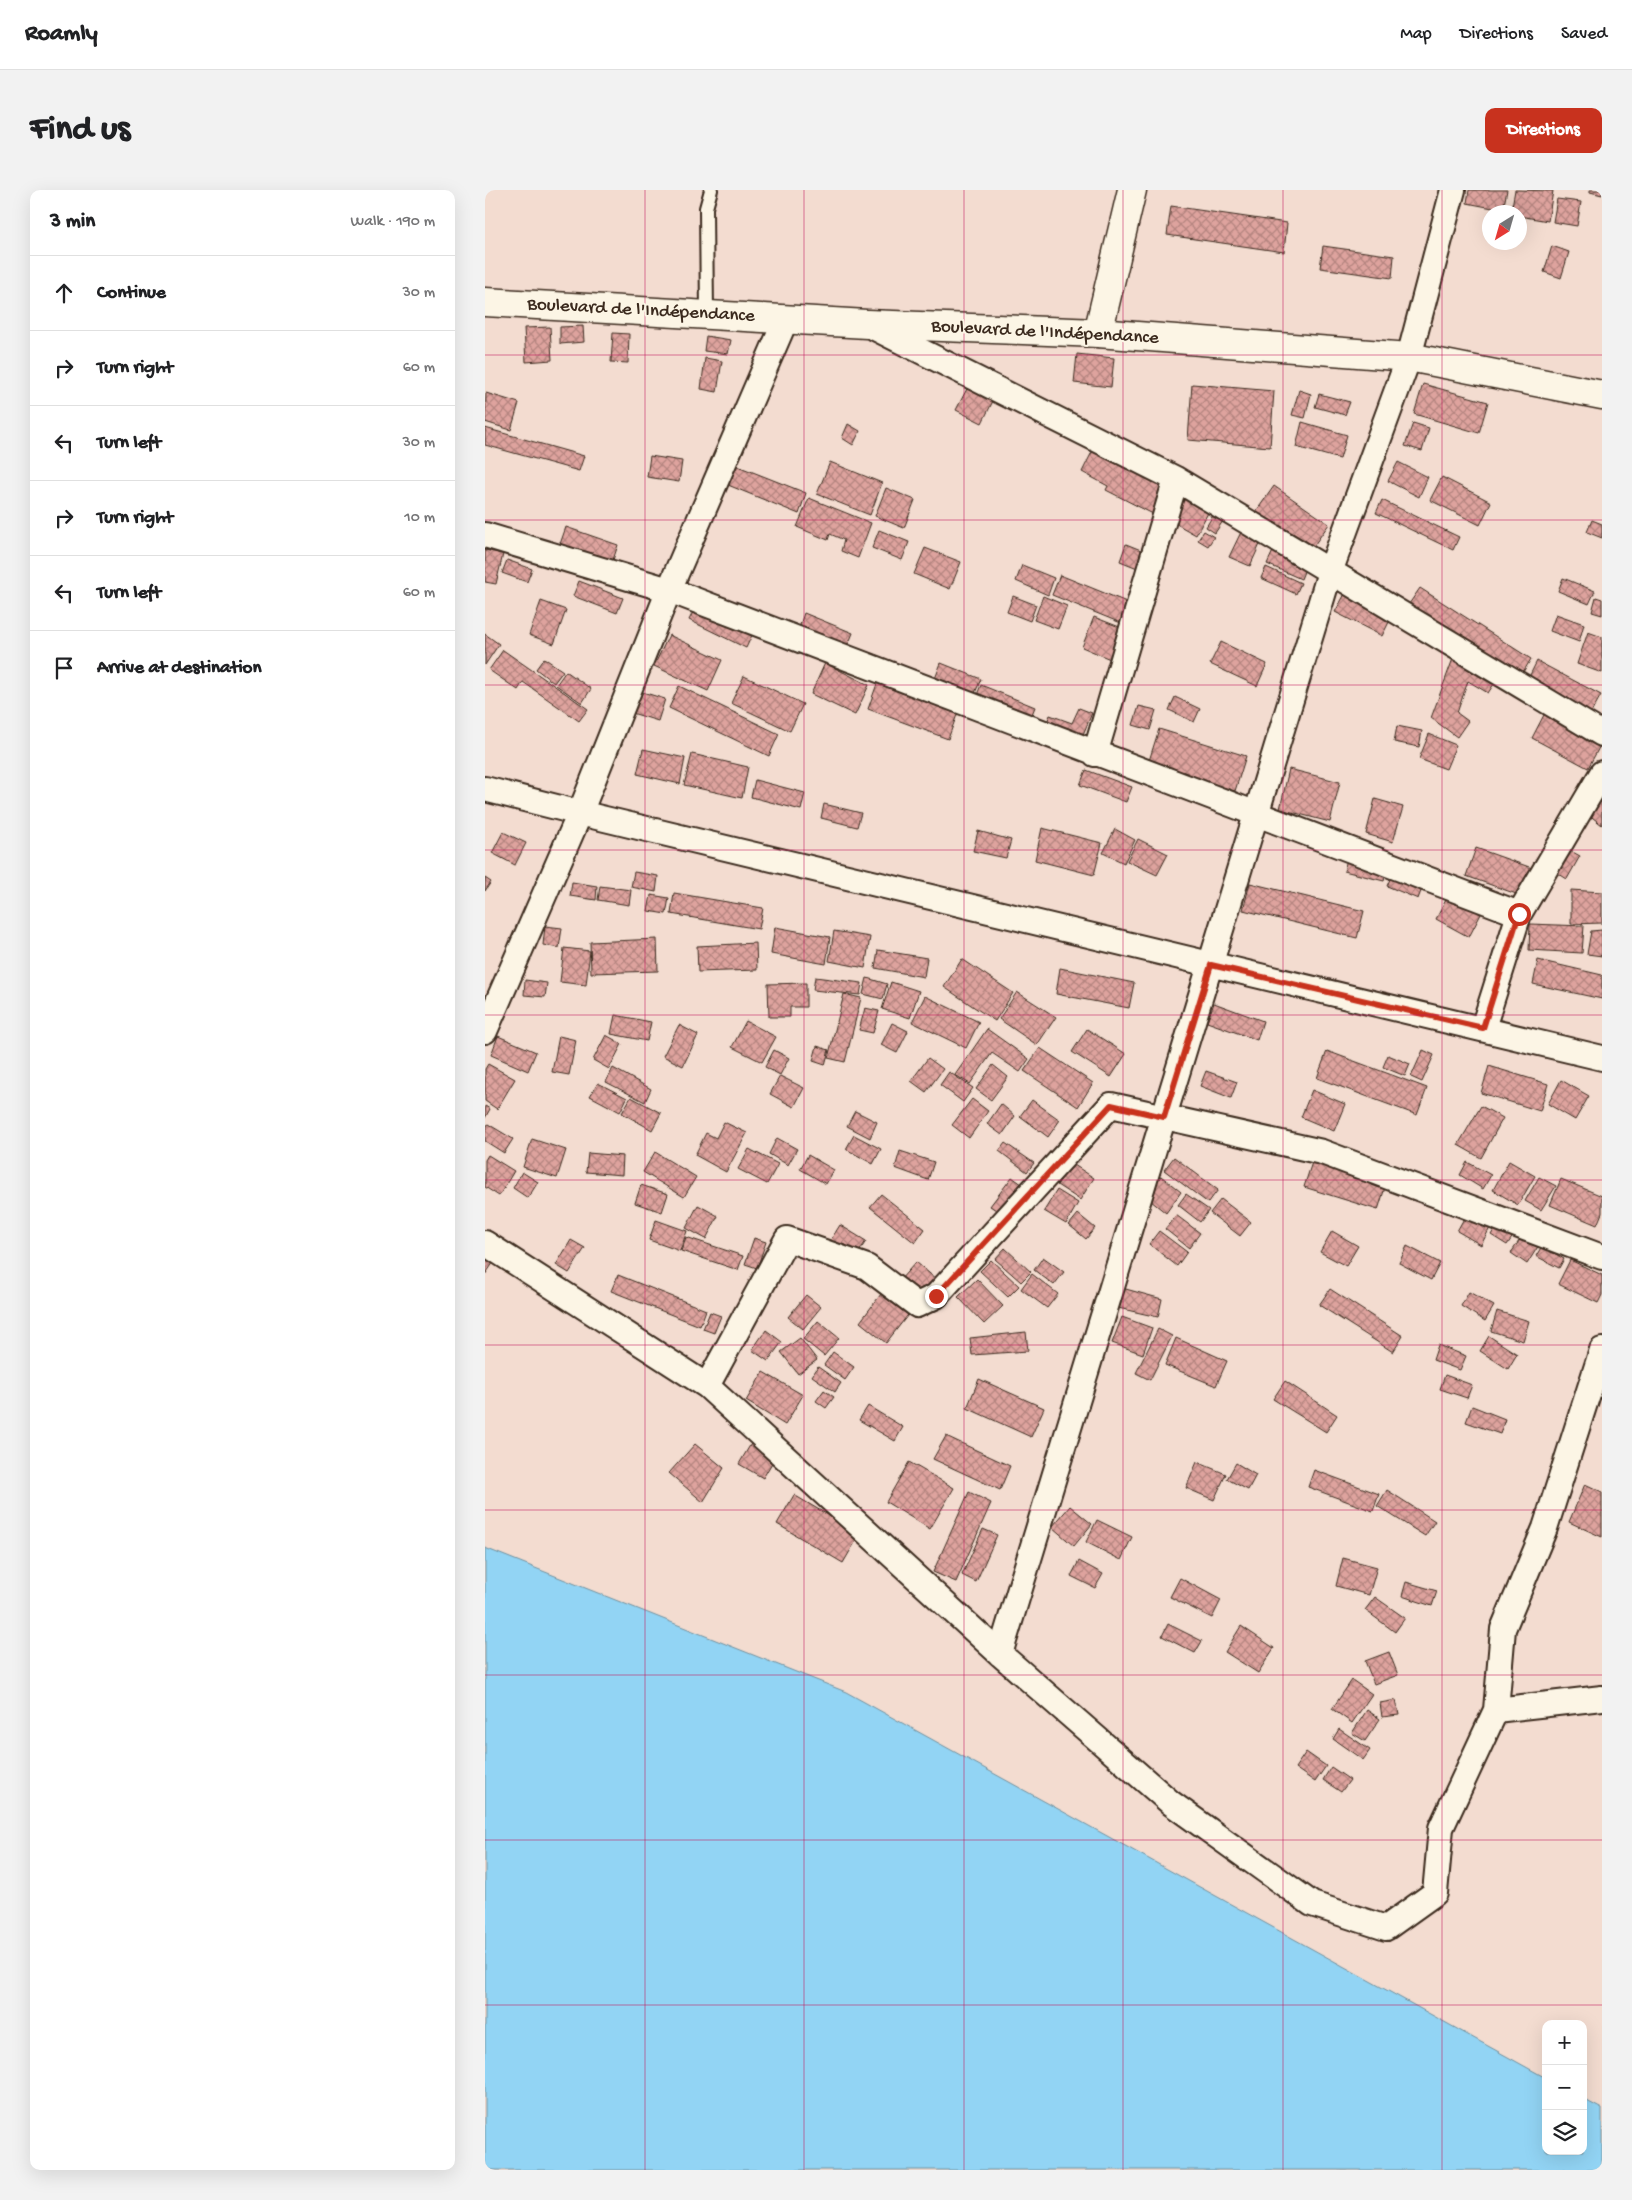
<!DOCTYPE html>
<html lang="en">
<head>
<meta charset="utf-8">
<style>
	:root { --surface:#fff; --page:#f2f2f2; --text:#202124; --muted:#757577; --line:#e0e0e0; --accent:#c8321e }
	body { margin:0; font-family:"Gochi Hand",sans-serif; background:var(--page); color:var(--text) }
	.controls { position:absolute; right:15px; bottom:15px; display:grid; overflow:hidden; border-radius:10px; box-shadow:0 5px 20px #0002 }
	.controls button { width:45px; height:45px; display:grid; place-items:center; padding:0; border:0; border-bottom:1px solid var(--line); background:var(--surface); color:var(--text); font:25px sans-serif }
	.compass { position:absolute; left:997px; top:15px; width:45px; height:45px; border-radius:50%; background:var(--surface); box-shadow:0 5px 20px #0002; rotate:217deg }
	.stop { position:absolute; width:15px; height:15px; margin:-11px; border:4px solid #c8321e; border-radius:50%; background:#fff }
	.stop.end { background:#c8321e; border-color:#fff; box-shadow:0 1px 5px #0008 }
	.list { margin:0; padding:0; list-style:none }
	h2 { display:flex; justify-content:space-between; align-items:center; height:65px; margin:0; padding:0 20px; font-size:21px }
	h2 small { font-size:16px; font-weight:400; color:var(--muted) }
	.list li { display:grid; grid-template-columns:32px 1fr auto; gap:15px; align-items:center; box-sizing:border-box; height:75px; padding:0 20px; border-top:1px solid var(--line) }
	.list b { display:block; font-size:19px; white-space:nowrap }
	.list em { font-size:16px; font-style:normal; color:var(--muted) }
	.icon { flex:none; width:28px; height:28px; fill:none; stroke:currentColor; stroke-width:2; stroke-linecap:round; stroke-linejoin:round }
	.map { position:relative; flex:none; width:1117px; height:1980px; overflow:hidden; border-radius:10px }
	header { display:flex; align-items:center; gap:30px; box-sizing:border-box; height:70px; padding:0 25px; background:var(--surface); border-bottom:1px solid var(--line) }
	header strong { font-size:24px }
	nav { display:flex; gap:28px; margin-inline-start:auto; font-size:18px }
	.intro { display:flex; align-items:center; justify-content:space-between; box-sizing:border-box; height:120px; padding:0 30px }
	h1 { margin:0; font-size:35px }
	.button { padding:12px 22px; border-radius:10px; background:var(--accent); color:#fff; font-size:18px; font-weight:700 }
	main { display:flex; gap:30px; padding:0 30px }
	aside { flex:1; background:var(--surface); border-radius:10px; box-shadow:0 5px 20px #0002 }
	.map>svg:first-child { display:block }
</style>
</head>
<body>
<header>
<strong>Roamly</strong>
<nav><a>Map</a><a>Directions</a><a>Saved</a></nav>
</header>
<div class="intro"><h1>Find us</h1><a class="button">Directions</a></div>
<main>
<aside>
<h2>3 min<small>Walk · 190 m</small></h2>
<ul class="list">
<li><svg class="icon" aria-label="ahead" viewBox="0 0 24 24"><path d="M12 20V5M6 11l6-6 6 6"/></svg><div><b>Continue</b></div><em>30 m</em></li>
<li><svg class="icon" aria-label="right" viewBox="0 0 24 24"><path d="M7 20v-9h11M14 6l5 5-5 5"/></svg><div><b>Turn right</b></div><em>60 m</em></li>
<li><svg class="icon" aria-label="left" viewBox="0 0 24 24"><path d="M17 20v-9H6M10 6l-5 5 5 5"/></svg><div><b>Turn left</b></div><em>30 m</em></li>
<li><svg class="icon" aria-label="right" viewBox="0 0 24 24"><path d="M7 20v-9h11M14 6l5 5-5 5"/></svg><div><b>Turn right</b></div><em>10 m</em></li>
<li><svg class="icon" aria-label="left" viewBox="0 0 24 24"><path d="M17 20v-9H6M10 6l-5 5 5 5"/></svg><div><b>Turn left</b></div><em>60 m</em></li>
<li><svg class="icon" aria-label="arrive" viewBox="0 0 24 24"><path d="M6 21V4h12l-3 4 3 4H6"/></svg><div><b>Arrive at destination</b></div></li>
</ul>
</aside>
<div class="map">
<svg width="1117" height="1980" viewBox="0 0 1117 1980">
	<defs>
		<pattern id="building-cross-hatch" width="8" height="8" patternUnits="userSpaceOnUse" patternTransform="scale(1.25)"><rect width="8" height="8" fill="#dea39e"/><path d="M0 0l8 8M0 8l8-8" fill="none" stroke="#b58580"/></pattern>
	</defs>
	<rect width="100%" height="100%" fill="#f3dcd0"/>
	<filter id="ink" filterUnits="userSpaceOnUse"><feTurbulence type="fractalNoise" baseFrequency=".02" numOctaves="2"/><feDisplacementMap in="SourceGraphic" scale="10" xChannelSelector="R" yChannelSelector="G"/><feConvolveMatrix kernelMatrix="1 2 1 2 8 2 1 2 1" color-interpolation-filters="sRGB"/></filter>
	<g filter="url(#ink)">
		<!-- water -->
		<path fill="#92d4f4" stroke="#6f909e" d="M0,1358L361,1502L1061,1888V1961H1098V1909L1117,1919V1980H0Z"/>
		<!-- building -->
		<path fill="url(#building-cross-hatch)" stroke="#3b2a1e" d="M984,0H1022L1018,20L982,13Z
			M1030,0L1068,1L1063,31L1034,26V22H1026Z
			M1105,0H1117V5L1105,2Z
			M1072,9L1096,12L1092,36L1068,32Z
			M686,16L802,33L799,62L682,45Z
			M838,56L909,66L907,88L835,78Z
			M1067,56L1084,62L1076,88L1059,82Z
			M98,136L99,152L75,154V137Z
			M65,137L67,170L41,172L39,138Z
			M128,143L144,144L143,173L126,172Z
			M221,146L246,150L243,164L219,161Z
			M592,164L629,168L626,197L589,193Z
			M220,168L237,171L232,202L216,199Z
			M487,189L512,203L497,233L471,220Z
			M707,194L789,201L785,257L703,250Z
			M938,194L1003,212L994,243L929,224Z
			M814,200L826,204L820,228L807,225Z
			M1,203L34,213L26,240L0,232Z
			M834,204L865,212L860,225L830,217Z
			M817,232L862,245L855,269L811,257Z
			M928,233L944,238L937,261L920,256Z
			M363,234L375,241L368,255L357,248Z
			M0,238L99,266L94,281L0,255Z
			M608,260L682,298L668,324L621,300L623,296L597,282Z
			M165,266L197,271L194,292L162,287Z
			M345,272L397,293L385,325L332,304Z
			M913,272L943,287L934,307L903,291Z
			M250,275L321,303L314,324L243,295Z
			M957,287L1006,312L995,335L945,310Z
			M789,296L844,334L825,361L770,323Z
			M401,298L430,310L419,338L390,326Z
			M699,307L724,321L711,345L686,331Z
			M324,308L386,333L373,368L356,361L359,350L345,344L343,350L312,337Z
			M897,310L974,347L968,360L891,323Z
			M730,322L740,328L730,343L721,337Z
			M1107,330L1117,334V348L1102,342Z
			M81,337L133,355L126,376L74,357Z
			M394,340L424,352L417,370L387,358Z
			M757,340L777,350L765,376L744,367Z
			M719,341L729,347L723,356L713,350Z
			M641,354L661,362L655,379L635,371Z
			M440,358L476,372L465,399L429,384Z
			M789,359L822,374L816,389L782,374Z
			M0,360L18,364L11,394L0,392Z
			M22,370L47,379L42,392L17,383Z
			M537,375L569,388L563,405L531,391Z
			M781,377L816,393L811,404L776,388Z
			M575,385L644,413L636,433L567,405Z
			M1078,388L1110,401L1104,414L1073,401Z
			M94,391L138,408L132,423L88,406Z
			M935,398L1046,469L1035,487L924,414Z
			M861,402L907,426L897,446L850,422Z
			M528,406L551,415L545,431L522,422Z
			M558,406L582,416L573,439L549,430Z
			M1111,407L1117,409V425L1107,422Z
			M56,411L81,420L69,454L44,445Z
			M211,416L268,443L261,458L204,430Z
			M319,423L368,443L361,460L313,441Z
			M1071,424L1099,434L1094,452L1065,441Z
			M609,427L637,438L625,469L597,457Z
			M1103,442L1117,447V483L1092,474Z
			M0,444L14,454L0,475Z
			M184,445L237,470L223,501L169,476Z
			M736,452L782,474L772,496L725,474Z
			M18,460L103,519L94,531L38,492L33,500L4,480Z
			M969,466L1013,488L1003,503L983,491L972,523L983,531L972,547L946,528Z
			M59,468L78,481L69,493L51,479Z
			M1052,471L1116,505L1106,523L1043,489Z
			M340,473L384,495L370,525L326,504Z
			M456,473L496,489L487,510L448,494Z
			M81,481L106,499L97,513L71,495Z
			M259,486L318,514L305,541L246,513Z
			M393,491L473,522L463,549L383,519Z
			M496,495L550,517L543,534L489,512Z
			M194,496L294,544L284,566L184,518Z
			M154,501L180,509L173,531L147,523Z
			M690,507L715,519L709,532L684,520Z
			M654,516L671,520L665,540L648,535Z
			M594,518L607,523L594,554L559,539L565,525L587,533Z
			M1061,521L1117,552L1103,578L1047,548Z
			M912,536L937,541L934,557L909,552Z
			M674,539L761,566L750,601L663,574Z
			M944,544L971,555L961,579L934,569Z
			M158,559L200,568L195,594L152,584Z
			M207,564L263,577L257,608L199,595Z
			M804,579L855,592L845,632L795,619Z
			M601,580L647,597L641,612L595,595Z
			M270,590L320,603L316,620L266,607Z
			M1117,607V635L1103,624Z
			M890,609L918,617L908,652L881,644Z
			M339,614L376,623L372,637L336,628Z
			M557,638L617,653L609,685L550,670Z
			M630,639L650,650L639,673L618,663Z
			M493,641L526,650L521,668L488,661Z
			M18,642L41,653L30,675L7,663Z
			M653,649L683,664L672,685L642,671Z
			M991,658L1047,678L1037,706L981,686Z
			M1084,660L1095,666L1082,689L1071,682Z
			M863,665L903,677L899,691L859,681Z
			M909,680L939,693L933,709L902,696Z
			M149,682L173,686L171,702L146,697Z
			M0,688L6,692L0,701Z
			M87,692L112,696L111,710L85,706Z
			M765,693L879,721L872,748L758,720Z
			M115,696L146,700L144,715L113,710Z
			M1086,700L1117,702V733L1086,734Z
			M189,703L278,718L274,739L186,724Z
			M166,705L184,708L181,724L163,721Z
			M963,706L996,724L984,747L951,729Z
			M1045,734L1099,736L1097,763L1044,760Z
			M60,736L77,738L74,758L58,755Z
			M290,737L345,747L341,774L286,764Z
			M1117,740V766L1102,764L1106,741Z
			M349,741L385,747L380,778L344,771Z
			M172,749L173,781L106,783L105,752Z
			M271,753L272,780L213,782L212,756Z
			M79,758L105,761L101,795L75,792Z
			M393,760L442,768L439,787L390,778Z
			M477,769L528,803L510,831L459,797Z
			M1053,770L1117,785V809L1048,794Z
			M575,778L649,793L644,818L571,804Z
			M330,787L377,793L375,805L328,800Z
			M382,788L402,794L398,809L378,804Z
			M40,790L62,793L60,807L39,805Z
			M406,792L434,801L425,828L397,819Z
			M321,793V817H305V827H284L283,794Z
			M532,802L571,827L552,855L514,829Z
			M359,804L376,808L360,872L343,868Z
			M440,806L494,832L481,858L427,832Z
			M729,813L778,831L772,850L722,832Z
			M380,818L394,821L388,843L374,840Z
			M130,825L166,832L162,851L126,844Z
			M261,831L291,847L277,872L247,857Z
			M407,833L423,841L412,863L396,855Z
			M194,835L213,845L198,876L178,866Z
			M502,839L544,869L535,882L507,863L485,894L470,885Z
			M602,839L641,864L626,887L587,862Z
			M121,845L137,854L124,879L108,870Z
			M13,846L51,862L43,881L6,865Z
			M74,846L91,850L84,885L67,882Z
			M332,856L344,860L340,875L328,871Z
			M555,858L608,893L593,917L539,881Z
			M289,860L304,868L295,885L280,877Z
			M938,860L949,865L937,892L926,887Z
			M842,861L942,898L932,925L832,888Z
			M903,865L925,874L920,886L898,877Z
			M443,868L458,879L441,902L426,891Z
			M3,874L30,889L12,919L0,911V879Z
			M508,875L523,887L506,910L491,899Z
			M1004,876L1063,894L1055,921L996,903Z
			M128,878L166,899L160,912L121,892Z
			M721,881L752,892L746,908L715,896Z
			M464,882L488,898L478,912L455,895Z
			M295,886L319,898L309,917L285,904Z
			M1076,890L1104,906L1090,930L1063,914Z
			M113,893L142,908L135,922L105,906Z
			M827,900L860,914L849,941L816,927Z
			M146,907L176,923L167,940L137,923Z
			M487,909L503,921L484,948L467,935Z
			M547,910L575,930L563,947L535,926Z
			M516,914L530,926L517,945L502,934Z
			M0,916L5,919L0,928Z
			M996,916L1018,928L996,968L973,955Z
			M370,921L392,932L385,948L362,936Z
			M239,932L262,943L241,982L210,965L221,943L231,948Z
			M3,934L28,949L19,963L0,951V940Z
			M369,945L396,959L388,974L361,959Z
			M292,948L312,959L303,975L284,964Z
			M47,949L81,960L72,988L38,977Z
			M520,953L549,973L542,982L514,961Z
			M264,959L293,974L282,994L253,979Z
			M415,961L449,972L443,990L410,978Z
			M170,962L211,987L199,1007L158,982Z
			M103,963L138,966L137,985L101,982Z
			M3,965L29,981L14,1006L0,997V970Z
			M323,965L349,980L341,994L315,979Z
			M829,966L903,988L893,1020L819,997Z
			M689,967L733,1000L723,1013L679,980Z
			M1024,971L1050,986L1033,1015L1008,1000Z
			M982,972L1006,985L998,999L975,985Z
			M586,973L609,988L595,1010L572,995Z
			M37,982L53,992L43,1008L28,998Z
			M676,986L696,1002L681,1023L661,1007Z
			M527,987L541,997L520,1026L505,1016Z
			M1054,987L1071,996L1056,1020L1040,1011Z
			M1076,989L1117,1006V1023L1112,1035L1065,1015Z
			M156,995L183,1004L177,1022L150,1013Z
			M572,1000L593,1013L581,1034L559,1021Z
			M396,1004L440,1039L430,1053L385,1017Z
			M701,1004L724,1020L715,1032L693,1015Z
			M736,1009L766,1032L755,1046L725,1023Z
			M213,1015L233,1026L221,1049L201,1038Z
			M982,1023L1006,1036L996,1055L972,1041Z
			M593,1024L610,1038L601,1049L584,1035Z
			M691,1025L715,1043L704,1058L680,1039Z
			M171,1030L202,1041L195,1061L164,1050Z
			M1014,1032L1031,1042L1022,1055L1006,1045Z
			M355,1035L381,1051L371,1067L345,1051Z
			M674,1041L702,1062L692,1076L664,1054Z
			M847,1041L873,1056L861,1076L835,1062Z
			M1038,1045L1054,1055L1042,1074L1026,1063Z
			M201,1047L258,1066L253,1080L196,1061Z
			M0,1048L17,1060L0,1085Z
			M269,1048L281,1052L272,1078L260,1074Z
			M86,1050L100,1058L84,1083L71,1075Z
			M922,1056L955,1073L946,1090L914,1073Z
			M1057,1056L1079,1069L1074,1078L1051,1066Z
			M520,1058L546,1082L536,1092L510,1069Z
			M558,1067L579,1082L569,1095L549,1080Z
			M506,1070L534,1096L523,1107L495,1081Z
			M1085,1070L1117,1085V1105L1113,1113L1073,1094Z
			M431,1072L451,1089L436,1107L415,1090Z
			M547,1084L573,1104L562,1118L536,1099Z
			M133,1085L221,1120L215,1136L126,1101Z
			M492,1089L518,1116L499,1134L473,1107Z
			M637,1098L677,1109L673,1127L633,1118Z
			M845,1099L918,1146L908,1162L834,1115Z
			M399,1100L426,1121L401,1153L375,1132Z
			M984,1102L1009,1116L1000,1131L976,1116Z
			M321,1105L336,1117L318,1139L303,1127Z
			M1012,1121L1044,1131L1038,1151L1006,1141Z
			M225,1122L236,1126L229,1143L218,1139Z
			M637,1127L667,1138L658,1164L627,1153Z
			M333,1131L354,1148L339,1166L318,1149Z
			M673,1139L687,1146L665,1190L651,1183Z
			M281,1140L297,1152L283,1171L267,1160Z
			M541,1142L543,1161L487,1165L485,1148Z
			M1004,1146L1032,1164L1023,1179L995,1161Z
			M315,1148L332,1170L313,1184L296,1162Z
			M691,1148L742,1171L731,1196L680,1175Z
			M953,1155L981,1166L975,1180L948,1170Z
			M348,1162L369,1177L360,1190L339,1175Z
			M333,1177L356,1193L350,1202L327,1186Z
			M278,1182L318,1205L300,1235L261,1211Z
			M960,1185L987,1195L982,1208L955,1199Z
			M494,1189L559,1218L546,1247L482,1218Z
			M800,1191L852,1225L841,1242L788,1209Z
			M339,1200L349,1207L341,1218L331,1211Z
			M383,1216L418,1237L410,1251L374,1230Z
			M987,1216L1020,1229L1015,1244L981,1232Z
			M461,1246L525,1276L515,1300L448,1269Z
			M267,1252L291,1266L278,1288L254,1274Z
			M210,1254L239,1278L218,1312L184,1283Z
			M424,1272L469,1298L445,1339L401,1312Z
			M712,1272L741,1284L729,1310L701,1298Z
			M751,1273L771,1285L763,1300L742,1289Z
			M829,1280L894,1304L888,1321L823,1297Z
			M1100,1294L1117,1302V1347L1084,1332Z
			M902,1300L950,1331L940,1346L892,1316Z
			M484,1302L506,1313L471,1392L448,1382Z
			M309,1305L375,1344L358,1373L292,1334Z
			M585,1316L607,1334L589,1356L567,1337Z
			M612,1330L647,1347L636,1370L601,1352Z
			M498,1339L512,1345L491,1392L477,1385Z
			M858,1368L892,1377L884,1405L851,1396Z
			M594,1371L618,1384L610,1398L586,1386Z
			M695,1388L736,1410L727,1428L685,1407Z
			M921,1392L952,1401L947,1416L917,1406Z
			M890,1407L920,1428L910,1442L880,1420Z
			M683,1434L717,1451L710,1463L677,1446Z
			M756,1436L789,1458L773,1483L740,1462Z
			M904,1462L913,1485L889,1494L880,1471Z
			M867,1490L887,1504L867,1533L847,1519Z
			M911,1510L914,1525L897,1527L895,1513Z
			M882,1520L895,1529L880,1551L867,1543Z
			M854,1539L885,1560L878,1570L848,1549Z
			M821,1562L841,1576L830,1592L810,1578Z
			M846,1577L865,1590L856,1602L838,1590Z"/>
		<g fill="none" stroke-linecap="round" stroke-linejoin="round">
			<!-- service casing -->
			<g stroke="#3b2a1e" stroke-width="16">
				<path id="service" d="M222,125L221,18L226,0"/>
			</g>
			<!-- minor casing -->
			<g stroke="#3b2a1e" stroke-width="28">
				<path id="minor" d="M384,135L691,289L1117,544
					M0,345L184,400L1034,724
					M610,564L691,289
					M0,599L95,623L1117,868
					M998,838L1034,724L1117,583
					M0,841L95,623L184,400L301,129
					M0,1053L222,1196L515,1464L686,1613L827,1714L901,1738L950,1703L956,1638L1011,1520L1018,1439L1060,1338L1117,1160
					M222,1196L302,1049L382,1077L432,1115L451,1106L626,915L837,962L1117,1067
					M515,1464L845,382L924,167L968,0
					M1011,1520L1117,1508"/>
			</g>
			<!-- tertiary casing -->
			<g stroke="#3b2a1e" stroke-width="31">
				<path id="tertiary" d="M613,143L647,0"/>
			</g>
			<!-- trunk casing -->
			<g stroke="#3b2a1e" stroke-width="31">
				<path id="trunk" d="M0,112L382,134L613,143L924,167L1117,205"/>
			</g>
			<!-- service -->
			<use href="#service" stroke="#fcf5e5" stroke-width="12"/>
			<!-- minor -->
			<use href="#minor" stroke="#fcf5e5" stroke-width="24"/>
			<!-- tertiary -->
			<use href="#tertiary" stroke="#fcf5e5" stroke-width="28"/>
			<!-- trunk -->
			<use href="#trunk" stroke="#fcf5e5" stroke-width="28"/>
		</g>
	</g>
	<g fill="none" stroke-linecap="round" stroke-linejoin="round" filter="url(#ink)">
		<!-- route -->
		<path stroke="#c8321e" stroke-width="6" d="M451,1106L626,915L679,927L726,775L998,838L1034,724"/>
	</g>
	<!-- grid -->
	<path fill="none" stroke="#c2185b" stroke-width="1" stroke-opacity="0.55" d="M160,0V1980M319,0V1980M479,0V1980M638,0V1980M798,0V1980M957,0V1980M0,165H1117M0,330H1117M0,495H1117M0,660H1117M0,825H1117M0,990H1117M0,1155H1117M0,1320H1117M0,1485H1117M0,1650H1117M0,1815H1117"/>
	<g text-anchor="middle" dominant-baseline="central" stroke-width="4" stroke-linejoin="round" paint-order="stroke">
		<!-- street labels -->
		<g font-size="19" fill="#3b2a1e" stroke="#fcf5e5">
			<text transform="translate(156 121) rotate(3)">Boulevard de l'Indépendance</text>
			<text transform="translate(560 143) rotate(3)">Boulevard de l'Indépendance</text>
		</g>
	</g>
</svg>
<div class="controls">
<button>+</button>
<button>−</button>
<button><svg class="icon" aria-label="layers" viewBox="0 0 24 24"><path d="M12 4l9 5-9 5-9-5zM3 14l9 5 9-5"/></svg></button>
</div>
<svg class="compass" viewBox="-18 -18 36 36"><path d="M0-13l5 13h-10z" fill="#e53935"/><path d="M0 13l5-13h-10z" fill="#757577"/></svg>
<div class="stop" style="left:1034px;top:724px"></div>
<div class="stop end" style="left:451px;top:1106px"></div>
</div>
</main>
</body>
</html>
